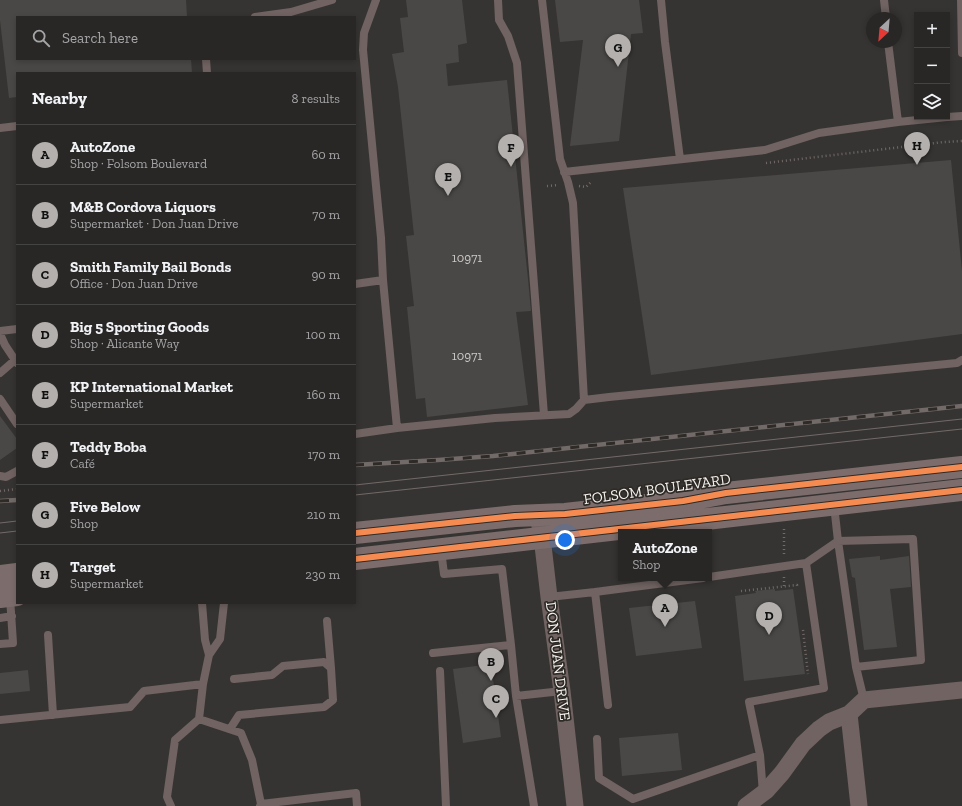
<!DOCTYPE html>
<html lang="en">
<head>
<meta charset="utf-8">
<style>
	:root { --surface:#282726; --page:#302f2e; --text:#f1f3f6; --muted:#a5a5a7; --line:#444443; --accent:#b3b0ae }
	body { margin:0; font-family:"Zilla Slab",serif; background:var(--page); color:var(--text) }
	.controls { position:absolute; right:12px; top:12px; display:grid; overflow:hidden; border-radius:0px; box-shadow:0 2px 6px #0003 }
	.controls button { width:36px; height:36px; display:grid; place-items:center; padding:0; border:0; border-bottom:1px solid var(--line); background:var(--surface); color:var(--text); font:20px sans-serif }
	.compass { position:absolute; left:866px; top:12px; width:36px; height:36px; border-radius:50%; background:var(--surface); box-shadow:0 2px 6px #0003; rotate:206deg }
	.you { position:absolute; left:565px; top:540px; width:14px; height:14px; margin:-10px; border:3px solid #fff; border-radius:50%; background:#1a73e8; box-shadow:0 0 0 6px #1a73e833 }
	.badge { display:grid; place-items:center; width:26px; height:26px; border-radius:50%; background:var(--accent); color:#111; font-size:13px; font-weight:700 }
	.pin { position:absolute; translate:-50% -33px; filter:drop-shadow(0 1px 2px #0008) }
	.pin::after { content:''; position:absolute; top:21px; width:14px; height:12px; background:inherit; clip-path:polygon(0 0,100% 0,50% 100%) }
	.popup { position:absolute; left:618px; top:529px; width:94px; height:52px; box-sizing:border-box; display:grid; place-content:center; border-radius:0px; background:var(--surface); filter:drop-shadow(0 1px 3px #0005); font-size:13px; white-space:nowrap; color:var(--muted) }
	.popup b { font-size:15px; color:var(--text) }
	.popup::after { content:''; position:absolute; left:50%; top:100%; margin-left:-8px; border:8px solid transparent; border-top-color:var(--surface) }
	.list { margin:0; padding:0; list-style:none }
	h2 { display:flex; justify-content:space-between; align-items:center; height:52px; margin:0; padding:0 16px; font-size:17px }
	h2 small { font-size:13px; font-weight:400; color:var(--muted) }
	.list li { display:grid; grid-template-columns:26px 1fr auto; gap:12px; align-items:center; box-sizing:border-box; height:60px; padding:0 16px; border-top:1px solid var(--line) }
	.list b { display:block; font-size:15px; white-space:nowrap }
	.list p { margin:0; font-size:13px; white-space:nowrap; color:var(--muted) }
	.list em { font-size:13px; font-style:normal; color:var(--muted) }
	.icon { flex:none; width:22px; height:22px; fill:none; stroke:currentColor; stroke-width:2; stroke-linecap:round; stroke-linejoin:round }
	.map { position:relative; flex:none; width:962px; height:806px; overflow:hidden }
	.search { position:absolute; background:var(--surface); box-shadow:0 2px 6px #0003; left:16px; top:16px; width:340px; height:44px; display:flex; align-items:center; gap:10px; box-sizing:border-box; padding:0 14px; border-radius:0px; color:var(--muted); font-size:15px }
	.panel { position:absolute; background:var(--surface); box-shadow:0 2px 6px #0003; left:16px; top:72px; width:340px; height:532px; border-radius:0px }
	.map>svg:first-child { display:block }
</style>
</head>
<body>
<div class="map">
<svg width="962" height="806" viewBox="0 0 962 806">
	<rect width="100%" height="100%" fill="#363432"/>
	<!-- green -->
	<path fill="#55591b" d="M949,15L950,16L949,83H947V22L949,21Z"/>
	<!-- building -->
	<path fill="#4a4846" d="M0,0H186L187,17H17V59H191L192,73H17V97L9,98L0,20Z
		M406,0H462L467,43L458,45L459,62L446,64L448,86L507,80L528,279L531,311L516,312L528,405L427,417L425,398L416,399L407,307L414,306L406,236L414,235L398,87L392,54L404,52L400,18L408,17Z
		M555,0H639L643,33L631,34L619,141L570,146L583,40L560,42Z
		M951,160L962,271V334L651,375L623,188Z
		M0,416L17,439V448L0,460Z
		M880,556V560L909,556L911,587L890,589L897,647L864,650L855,578L852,577L849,559Z
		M775,589V591L793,589L805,674L744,681L735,596L756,593L755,591Z
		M695,601L702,648L636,656L629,608Z
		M491,664L501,737L463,743L453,669Z
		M28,670L30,691L0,694V673Z
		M678,733L682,770L622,776L619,738Z"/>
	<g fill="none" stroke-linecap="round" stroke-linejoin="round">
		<!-- path -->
		<path stroke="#726a68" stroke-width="2.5" stroke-dasharray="1 3" stroke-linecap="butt" d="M766,163L944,142L962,141
			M547,186L558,185
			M579,186L586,187L592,181
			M0,491L17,489
			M784,529V556
			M784,577V586
			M741,591L797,585V586
			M803,630L808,674"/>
		<!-- lane -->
		<path stroke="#706362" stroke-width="8" d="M376,0L364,33L363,50L381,238L383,280L397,428
			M498,0L499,20L508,36L517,63L544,415
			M542,0L560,159L568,182L573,203L584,400
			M661,0L665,42L680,159
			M884,0L886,18
			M961,0L962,53
			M255,17L291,12L332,0
			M888,42L898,122
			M206,59L207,73
			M947,117L962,116
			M0,128L17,126
			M564,172L765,150L819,133L898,122L947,117
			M355,284L383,280
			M0,331L17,329
			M0,334L5,345L17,363
			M0,373L15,360
			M0,399L17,424
			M355,434L397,428L495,418L569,414L576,409L584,400L609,397L957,363L962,360
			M0,476L6,477L17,471
			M834,505L838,541L856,667L864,700
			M441,550L444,574L502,569L511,645L516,696
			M709,577L806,563L838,541L913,539L921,660L856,667
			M549,597L595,592
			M202,603L205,640L209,655
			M224,603L220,639L209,655L203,684L199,719L241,733L252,760L261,804L260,806
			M0,618L12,616
			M327,621L331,668
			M48,635L53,715
			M0,644L13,643L10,597
			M433,653L511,645
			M440,671L446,806
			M608,705L595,592L703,578
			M0,720L130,707L144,691L203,684
			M230,729L239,715L324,707L333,700L331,668L324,662L283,666L272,675L234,679
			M597,739L599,778L633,799L760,755
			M763,793L760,755L749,702L824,688L806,563
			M261,804L356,793L357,806
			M171,806L167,797L175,740L199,719
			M534,806L516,696L562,691"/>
		<!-- street -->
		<path stroke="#706362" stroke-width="17" d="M538,515L542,537L549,597L562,691L575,806
			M849,714L859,806
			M746,806L766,791L782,773L803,744L819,729L829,722L849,714L864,700L962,690"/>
		<!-- secondary -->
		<path stroke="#7c6d6c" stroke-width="22" d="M355,533L515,516L565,514L683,501L726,493L962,467
			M355,559L962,490
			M0,576L17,574
			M0,597L17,595"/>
		<!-- tram -->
		<path stroke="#726a69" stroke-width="1" d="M355,485L962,419
			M355,495L962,429
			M0,523L17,521
			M0,533L17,531"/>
		<!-- rail casing -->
		<g stroke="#726a69" stroke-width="4.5">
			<path id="rail" d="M355,465L438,460L493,456L962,406
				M0,501L17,500"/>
		</g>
		<!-- rail -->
		<use href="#rail" stroke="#2e2a26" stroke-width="3" stroke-dasharray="9" stroke-linecap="butt"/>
		<!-- cycleway casing -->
		<g stroke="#2e2a26" stroke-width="8">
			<path id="cycleway" d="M355,533L515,516L565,514L683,501L726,493L962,467
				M355,559L962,490"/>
		</g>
		<!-- cycleway -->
		<use href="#cycleway" stroke="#f68b52" stroke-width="6"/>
	</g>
	<g text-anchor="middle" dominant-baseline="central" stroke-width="3.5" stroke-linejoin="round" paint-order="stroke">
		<!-- number labels -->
		<g font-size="13" fill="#cbc8c6">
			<text x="467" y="257">10971</text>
			<text x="467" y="355">10971</text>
		</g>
		<!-- street labels -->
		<g font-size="15" fill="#f6f3f0" stroke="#2e2a26">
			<text transform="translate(657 489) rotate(-8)">FOLSOM BOULEVARD</text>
			<text transform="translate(558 661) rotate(83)">DON JUAN DRIVE</text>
		</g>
	</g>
</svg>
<div class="controls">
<button>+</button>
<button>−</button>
<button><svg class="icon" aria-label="layers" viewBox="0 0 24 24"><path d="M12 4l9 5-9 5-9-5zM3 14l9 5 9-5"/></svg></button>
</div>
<svg class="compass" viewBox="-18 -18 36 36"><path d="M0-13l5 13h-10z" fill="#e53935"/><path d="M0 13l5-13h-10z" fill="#a5a5a7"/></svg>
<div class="you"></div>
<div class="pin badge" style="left:665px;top:627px">A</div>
<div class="popup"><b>AutoZone</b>Shop</div>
<div class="pin badge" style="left:491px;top:681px">B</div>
<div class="pin badge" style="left:496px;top:718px">C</div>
<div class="pin badge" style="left:769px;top:635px">D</div>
<div class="pin badge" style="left:448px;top:196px">E</div>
<div class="pin badge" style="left:511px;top:167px">F</div>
<div class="pin badge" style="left:618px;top:67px">G</div>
<div class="pin badge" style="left:917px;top:165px">H</div>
<div class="search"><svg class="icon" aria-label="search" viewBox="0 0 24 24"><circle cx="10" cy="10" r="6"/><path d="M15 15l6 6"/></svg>Search here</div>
<section class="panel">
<h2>Nearby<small>8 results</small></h2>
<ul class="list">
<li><span class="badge">A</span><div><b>AutoZone</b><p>Shop · Folsom Boulevard</p></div><em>60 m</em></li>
<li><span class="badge">B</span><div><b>M&amp;B Cordova Liquors</b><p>Supermarket · Don Juan Drive</p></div><em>70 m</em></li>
<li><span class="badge">C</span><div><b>Smith Family Bail Bonds</b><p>Office · Don Juan Drive</p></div><em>90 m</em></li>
<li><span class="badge">D</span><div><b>Big 5 Sporting Goods</b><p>Shop · Alicante Way</p></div><em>100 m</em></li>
<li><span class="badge">E</span><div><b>KP International Market</b><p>Supermarket</p></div><em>160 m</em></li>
<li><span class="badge">F</span><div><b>Teddy Boba</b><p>Café</p></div><em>170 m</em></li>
<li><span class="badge">G</span><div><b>Five Below</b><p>Shop</p></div><em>210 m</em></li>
<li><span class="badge">H</span><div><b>Target</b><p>Supermarket</p></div><em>230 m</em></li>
</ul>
</section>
</div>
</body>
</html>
